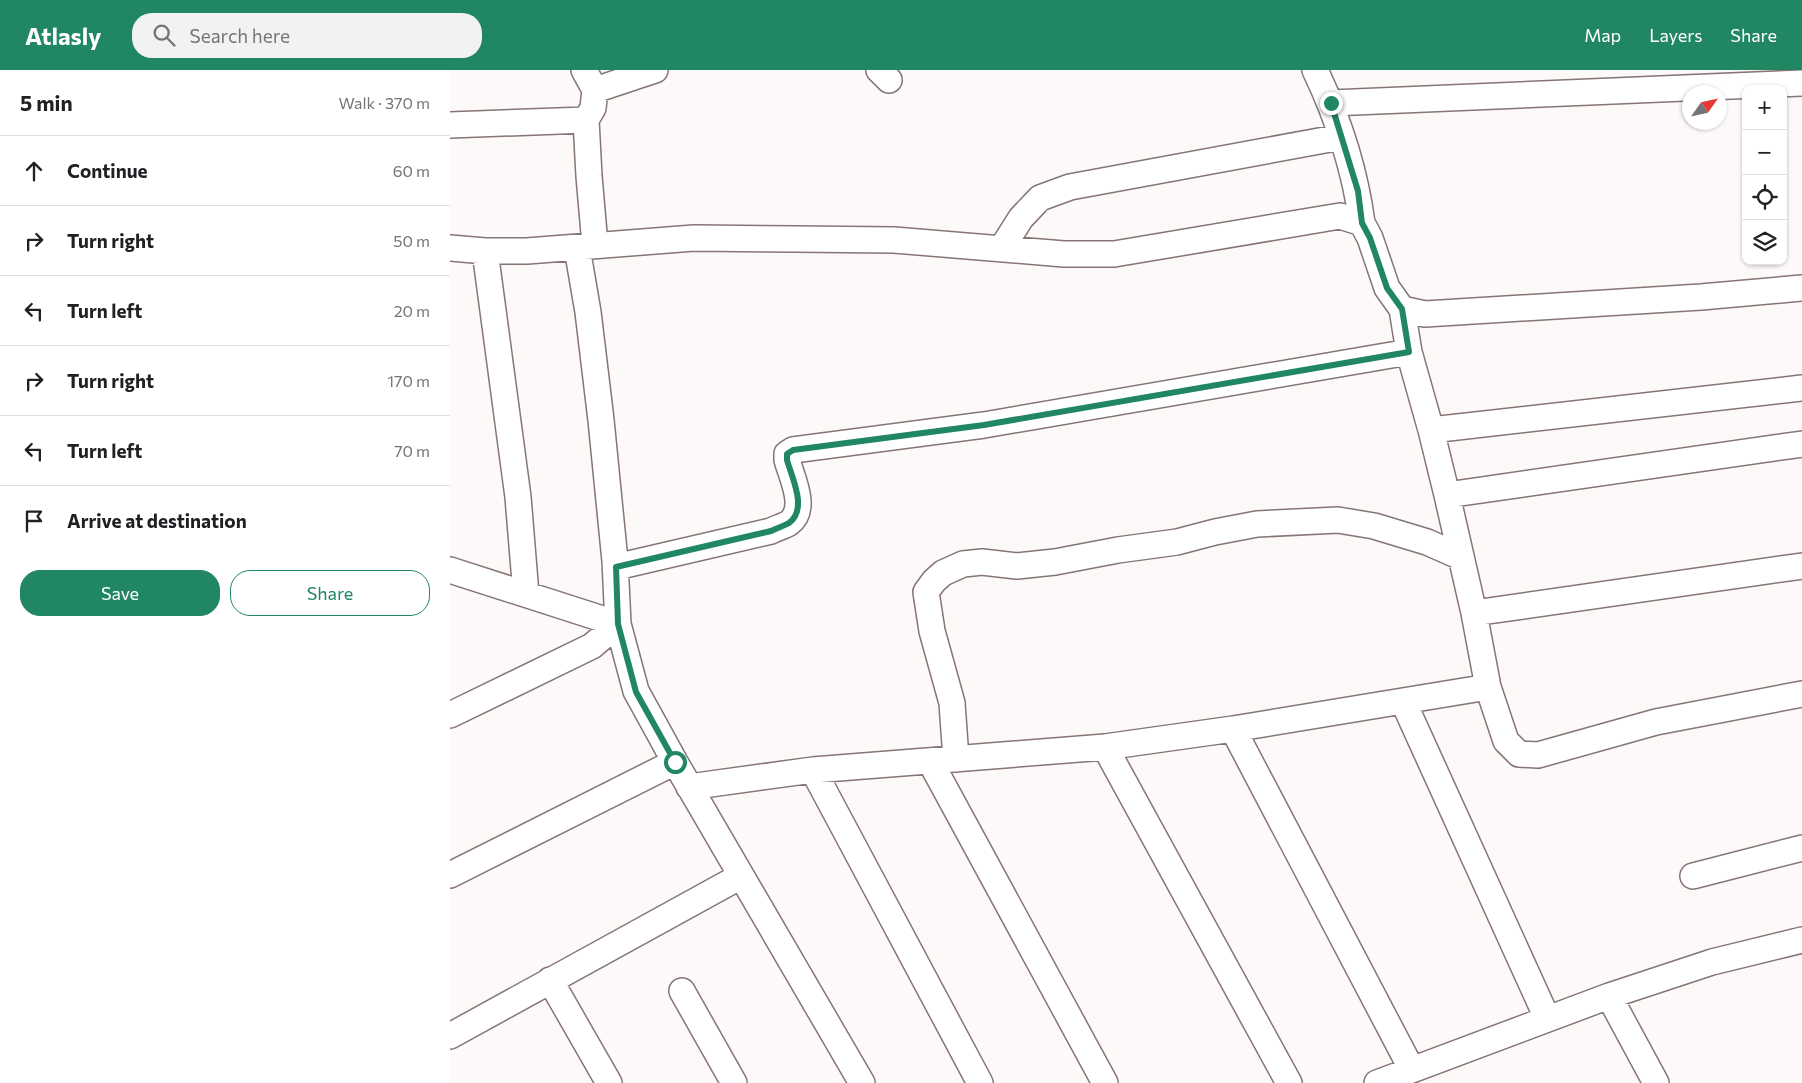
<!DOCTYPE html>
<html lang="en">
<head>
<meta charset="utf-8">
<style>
	:root { --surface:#fff; --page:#f2f2f2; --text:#202124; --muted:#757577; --line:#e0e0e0; --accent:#208762 }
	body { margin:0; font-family:Commissioner,sans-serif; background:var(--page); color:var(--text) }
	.controls { position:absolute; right:15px; top:15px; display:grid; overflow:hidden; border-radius:10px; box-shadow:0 1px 4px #0004 }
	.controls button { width:45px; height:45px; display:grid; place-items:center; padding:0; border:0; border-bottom:1px solid var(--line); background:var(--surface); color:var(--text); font:25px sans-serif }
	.compass { position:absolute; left:1232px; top:15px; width:45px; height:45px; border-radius:50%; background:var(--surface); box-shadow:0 1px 4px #0004; rotate:56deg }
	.stop { position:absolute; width:15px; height:15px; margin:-11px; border:4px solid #208762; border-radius:50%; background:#fff }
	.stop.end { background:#208762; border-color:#fff; box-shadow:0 1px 5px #0008 }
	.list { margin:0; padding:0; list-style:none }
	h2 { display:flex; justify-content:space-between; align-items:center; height:65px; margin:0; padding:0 20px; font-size:21px }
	h2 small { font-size:16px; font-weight:400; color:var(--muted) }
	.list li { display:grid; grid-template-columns:32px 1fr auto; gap:15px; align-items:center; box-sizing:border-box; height:70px; padding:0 20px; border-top:1px solid var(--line) }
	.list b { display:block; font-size:19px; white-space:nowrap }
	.list em { font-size:16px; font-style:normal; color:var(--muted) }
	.actions { display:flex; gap:10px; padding:15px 20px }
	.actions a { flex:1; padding:11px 0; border:1px solid var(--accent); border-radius:20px; text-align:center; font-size:18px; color:var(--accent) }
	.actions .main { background:var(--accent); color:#fff }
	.icon { flex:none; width:28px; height:28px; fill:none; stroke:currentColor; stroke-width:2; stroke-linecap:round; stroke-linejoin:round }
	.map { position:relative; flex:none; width:1352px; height:1013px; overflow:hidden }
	header { display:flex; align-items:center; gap:30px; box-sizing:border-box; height:70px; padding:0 25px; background:var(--accent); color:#fff }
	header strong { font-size:24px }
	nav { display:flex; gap:28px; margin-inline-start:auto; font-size:18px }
	.search { width:350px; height:45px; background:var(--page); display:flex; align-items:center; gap:12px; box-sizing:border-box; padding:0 18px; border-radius:20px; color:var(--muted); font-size:19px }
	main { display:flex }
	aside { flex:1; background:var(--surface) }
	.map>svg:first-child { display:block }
</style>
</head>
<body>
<header>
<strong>Atlasly</strong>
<div class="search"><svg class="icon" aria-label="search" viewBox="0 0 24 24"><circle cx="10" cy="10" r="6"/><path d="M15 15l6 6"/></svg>Search here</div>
<nav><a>Map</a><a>Layers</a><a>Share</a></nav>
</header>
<main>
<aside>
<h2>5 min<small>Walk · 370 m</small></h2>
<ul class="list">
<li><svg class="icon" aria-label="ahead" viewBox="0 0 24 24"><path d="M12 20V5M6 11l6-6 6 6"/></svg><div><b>Continue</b></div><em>60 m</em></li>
<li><svg class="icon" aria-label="right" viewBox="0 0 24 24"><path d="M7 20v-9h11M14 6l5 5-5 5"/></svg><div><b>Turn right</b></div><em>50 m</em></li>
<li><svg class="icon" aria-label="left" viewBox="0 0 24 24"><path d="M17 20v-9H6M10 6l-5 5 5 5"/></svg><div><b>Turn left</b></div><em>20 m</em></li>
<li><svg class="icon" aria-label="right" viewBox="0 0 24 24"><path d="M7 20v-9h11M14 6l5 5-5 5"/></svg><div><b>Turn right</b></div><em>170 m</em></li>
<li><svg class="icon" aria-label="left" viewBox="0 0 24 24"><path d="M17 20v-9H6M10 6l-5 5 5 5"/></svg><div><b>Turn left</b></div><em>70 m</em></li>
<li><svg class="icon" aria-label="arrive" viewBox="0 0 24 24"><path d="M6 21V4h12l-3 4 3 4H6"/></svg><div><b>Arrive at destination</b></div></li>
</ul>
<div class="actions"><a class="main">Save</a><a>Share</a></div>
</aside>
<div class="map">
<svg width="1352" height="1013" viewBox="0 0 1352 1013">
	<rect width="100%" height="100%" fill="#fdf9f9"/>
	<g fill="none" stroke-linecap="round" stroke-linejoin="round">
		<!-- minor casing -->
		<g stroke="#867476" stroke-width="28">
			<path id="minor" d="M134,0L145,20L143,38L136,50L139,106L145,175
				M429,0L439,10
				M865,0C888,48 905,100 912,153
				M145,20L205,0
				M881,33L1352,13
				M0,55L136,50
				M0,178L35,181H77L244,168L345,169L444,170L614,184H664L890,146L912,153L920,168L937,218L952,239L975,244L1251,227L1352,218
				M127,178L138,242L151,350L165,491L168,554L186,621L225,692L412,1013
				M552,178L571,148L590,128L620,117L891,67
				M35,181L68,427L76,524
				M952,239L959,282L981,360L997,425L1024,543L1038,617L1056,671L1069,684L1088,685L1206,652L1352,624
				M981,360L1352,318
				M997,425L1352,374
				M166,497L321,461C327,458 334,456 339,453C358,439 342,408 337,390V384L343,380L534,355L959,282
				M0,500L168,554
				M1024,543L1352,496
				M953,631L1097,948
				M0,645L142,576L168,554
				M783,659L962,1000
				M655,677L839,1013
				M506,689L502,633L482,561L476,522L484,511L493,503L513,494L532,492L567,496L605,492L668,480L727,472L765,462L807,454L888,450L924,456L977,472L1011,487
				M480,691L655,1013
				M363,700L530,1013
				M239,717L363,700L655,677L783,659L1038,617
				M0,805L225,692
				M1243,806L1352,778
				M100,910L159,1013
				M232,921L284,1013
				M1159,926L1206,1013
				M0,966L291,806
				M927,1013L1159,926L1262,892L1352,870"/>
		</g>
		<!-- minor -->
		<use href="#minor" stroke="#fff" stroke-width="25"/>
	</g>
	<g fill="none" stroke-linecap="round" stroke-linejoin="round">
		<!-- route -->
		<path stroke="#208762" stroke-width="6" d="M225,692L186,622L168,554L166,497L321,461C327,458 334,456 339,453C358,439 342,408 337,390V384L343,380L534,355L959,282L952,239L937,218L920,168L912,153L908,121L881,33"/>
	</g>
</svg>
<div class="controls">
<button>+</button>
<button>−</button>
<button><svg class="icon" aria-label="locate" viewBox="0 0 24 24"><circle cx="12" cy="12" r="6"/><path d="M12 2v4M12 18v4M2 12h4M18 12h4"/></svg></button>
<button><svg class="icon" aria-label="layers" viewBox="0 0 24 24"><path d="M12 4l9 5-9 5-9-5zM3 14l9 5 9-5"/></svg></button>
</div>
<svg class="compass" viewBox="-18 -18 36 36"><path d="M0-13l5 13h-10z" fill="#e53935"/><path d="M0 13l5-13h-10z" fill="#757577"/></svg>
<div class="stop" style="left:225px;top:692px"></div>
<div class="stop end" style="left:881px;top:33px"></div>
</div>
</main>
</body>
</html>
